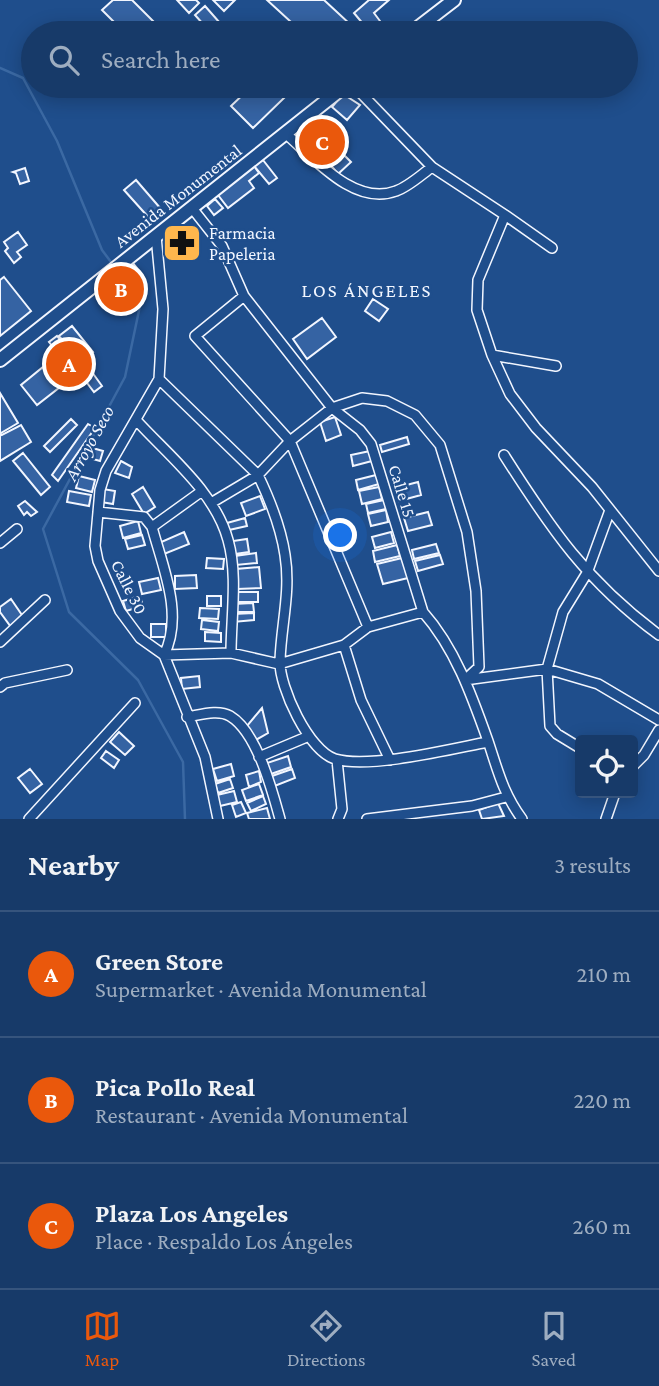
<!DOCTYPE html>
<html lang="en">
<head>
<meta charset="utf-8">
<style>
	:root { --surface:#173a69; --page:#244571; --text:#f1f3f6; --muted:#9eadc0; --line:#36547d; --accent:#ea580c }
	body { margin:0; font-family:"Crimson Pro",serif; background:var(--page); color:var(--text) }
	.controls { position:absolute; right:21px; bottom:21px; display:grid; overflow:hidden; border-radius:7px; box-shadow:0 4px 18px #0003 }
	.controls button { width:63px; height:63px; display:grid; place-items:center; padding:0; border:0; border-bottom:2px solid var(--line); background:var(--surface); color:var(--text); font:35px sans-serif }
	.you { position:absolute; left:341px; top:536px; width:24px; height:24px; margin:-18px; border:5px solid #fff; border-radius:50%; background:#1a73e8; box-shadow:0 0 0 10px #1a73e833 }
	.badge { display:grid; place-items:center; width:46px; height:46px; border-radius:50%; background:var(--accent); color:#fff; font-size:23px; font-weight:700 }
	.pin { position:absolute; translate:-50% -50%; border:4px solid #fff; box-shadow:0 2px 7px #0006 }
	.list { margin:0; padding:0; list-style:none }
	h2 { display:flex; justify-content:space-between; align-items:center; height:91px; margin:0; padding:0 28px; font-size:30px }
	h2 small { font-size:23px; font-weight:400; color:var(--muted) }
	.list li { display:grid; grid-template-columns:46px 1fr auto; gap:21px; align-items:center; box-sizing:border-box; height:126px; padding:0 28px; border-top:2px solid var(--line) }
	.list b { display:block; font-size:26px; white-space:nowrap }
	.list p { margin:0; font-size:23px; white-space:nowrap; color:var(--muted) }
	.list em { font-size:23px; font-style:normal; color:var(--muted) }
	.icon { flex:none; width:38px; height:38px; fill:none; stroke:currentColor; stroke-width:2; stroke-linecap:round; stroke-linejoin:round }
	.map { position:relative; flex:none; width:659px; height:819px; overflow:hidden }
	.search { position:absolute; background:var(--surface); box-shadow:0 4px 18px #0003; left:21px; right:21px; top:21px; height:77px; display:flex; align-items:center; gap:18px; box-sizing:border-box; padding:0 24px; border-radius:38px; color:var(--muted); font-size:26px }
	.sheet { height:469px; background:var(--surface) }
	nav { display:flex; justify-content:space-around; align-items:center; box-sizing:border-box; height:98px; border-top:2px solid var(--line); background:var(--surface); font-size:19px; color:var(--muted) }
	nav a { display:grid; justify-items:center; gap:4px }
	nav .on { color:var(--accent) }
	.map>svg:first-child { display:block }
</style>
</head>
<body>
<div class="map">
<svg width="659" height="819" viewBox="0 0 659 819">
	<rect width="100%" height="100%" fill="#1f4e8c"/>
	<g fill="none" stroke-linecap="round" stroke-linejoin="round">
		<!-- stream -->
		<path stroke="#3b69a3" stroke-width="2.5" d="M0,68L23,78L57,141L102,250L114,266
			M118,271L141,301L125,377L43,529L69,612L138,680L183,762L185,819"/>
	</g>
	<!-- building -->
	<path fill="#3563a3" stroke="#f2f6ff" stroke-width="2" d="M113,0H132L153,21L140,33H125L102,10Z
		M177,0H196L199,3L189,13Z
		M213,0H235L224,11Z
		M267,0H324L351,25L343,33H303Z
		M369,0H389L374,13L380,21L369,31L354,13Z
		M205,6L227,31L225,33H211L195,15Z
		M252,86H272L284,98L253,128L231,106Z
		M343,94L360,105L347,120L332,107Z
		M314,125L351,162L338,174L305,134Z
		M263,160L277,178L269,184L254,166Z
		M254,166L259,173L249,181L254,188L228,208L218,195Z
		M25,168L29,181L20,184L16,173L13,172Z
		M136,180L161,209L150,219L124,190Z
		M215,199L223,208L214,215L207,206Z
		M177,228L195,251L186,259L168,235Z
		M18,232L27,245L17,252L21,257L14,263L5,251L8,248L4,242Z
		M131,261L141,273L134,279L124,266Z
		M4,277L31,311L0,336V280Z
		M119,279L130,293L122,299L111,285Z
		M111,285L126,303L118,310L103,292Z
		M373,299L388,309L379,321L365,311Z
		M322,318L336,337L307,359L293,339Z
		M72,326L93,352L80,362L59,336Z
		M57,336L65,346L57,352L49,342Z
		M66,349L82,371L71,379L55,358Z
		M43,367L60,387L37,405L21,385Z
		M89,368L102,386L94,392L81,375Z
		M0,393L18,423L1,433L2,435L21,425L31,442L0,461Z
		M335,417L341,435L326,441L320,422Z
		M71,419L77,425L50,452L44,446Z
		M88,424L95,428L58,481L52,475Z
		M407,437L409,444L382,452L380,445Z
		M89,447L103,451L100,461L86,457Z
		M370,451L372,461L353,466L351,455Z
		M23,453L50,487L41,495L13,461Z
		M121,461L132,467L129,478L115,473Z
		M376,475L379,484L358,490L356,480Z
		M79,476L95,480L92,492L76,488Z
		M418,482L421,495L399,501L395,488Z
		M143,487L155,507L144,514L132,494Z
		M379,487L382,499L362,504L359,491Z
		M103,489L115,491L113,504L101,502Z
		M69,491L91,495L89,506L67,502Z
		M260,496L265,509L246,516L241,503Z
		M384,500L386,509L368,513L366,504Z
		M25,501L37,512L31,516L27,512L24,515L18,506Z
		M386,510L388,522L371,526L368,514Z
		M428,512L432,525L408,531L404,518Z
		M245,518L247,526L229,530L227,523Z
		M138,521L141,533L123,538L120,526Z
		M184,532L189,544L164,554L159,543Z
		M391,532L394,543L375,548L372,537Z
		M142,535L145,545L128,549L125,539Z
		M247,539L249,552L235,554L233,541Z
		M436,544L439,553L414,559L412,550Z
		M397,545L400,556L375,562L373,551Z
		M256,553L257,563L236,565L235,556Z
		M440,555L443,564L418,571L415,561Z
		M207,558L224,559L223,569L206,568Z
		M402,558L408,578L383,584L377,564Z
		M259,567L261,588L237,589L236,569Z
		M196,575L197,588L175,589V576Z
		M158,578L161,590L142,594L139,582Z
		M234,592H258V602H234Z
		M140,596L143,606L126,611L123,601Z
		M207,596H221V606H207Z
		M11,599L24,618L11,627L0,612V607Z
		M253,603L254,612H234L233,604Z
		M200,608L219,609L218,619L199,618Z
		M254,613V620L233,622V614Z
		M202,620L219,622L218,631L201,629Z
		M151,624H166V637H151Z
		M205,632L221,633V642L205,641Z
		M199,676L200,687L182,689L181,678Z
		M262,708L268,733L254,741L246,727Z
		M119,732L134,746L125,755L110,742Z
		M106,751L119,760L114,768L101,758Z
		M288,756L291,767L271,774L267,763Z
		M231,764L234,776L217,781L213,769Z
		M30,769L42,784L30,793L18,778Z
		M292,769L295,778L272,787V776Z
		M259,771L261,782L249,787L246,775Z
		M230,779L233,788L218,793L215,784Z
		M259,784L263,795L246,801L242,790Z
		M234,791L237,802L220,806L217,795Z
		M263,796L266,804L251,811L247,803Z
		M241,802L246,813L236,817L232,805Z
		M498,803L504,816L482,819L479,810Z
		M267,808L270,819H249L247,813Z"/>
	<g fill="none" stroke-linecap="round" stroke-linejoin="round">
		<!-- street casing -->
		<g stroke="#f2f6ff" stroke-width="12">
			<path id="street" d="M354,86L432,167L505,215L478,280L477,310L492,355L510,394L536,428L592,487L659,571
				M285,133C313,157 354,207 396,191C408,187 421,175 432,167
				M192,208L222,246L244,296L332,408L360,430L371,444L423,612C455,648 472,696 488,741C498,771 503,793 522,819
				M505,215L552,248
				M156,236L163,309L159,379L106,471L100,490L95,546L98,561L120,611L140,638L164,655L205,757L218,819
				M244,296L195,336L290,441L368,627
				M492,355L556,366
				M159,379L258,475C270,500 281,528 285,555C291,592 281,625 280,661C279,687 309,751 335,759C370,769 451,749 488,742
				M137,421C169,456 215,492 228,540C238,575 231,617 231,653
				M504,455C551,529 587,582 659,635
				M211,503L258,475L290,441L332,408L362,398L387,401L415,415L440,445L467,532L476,591L479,667L465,680
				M98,512L144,517L152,527C163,568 184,615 164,655L231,653L279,664L344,645L368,627L423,612
				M152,527L202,491
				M0,543L17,529
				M0,642L45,600
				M344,645L361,700L390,760
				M465,680L547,669L598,684L659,720
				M0,687L5,683L67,670
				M187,717C200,715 218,709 230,716C257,732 272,790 280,819
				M580,748L557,734L550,726L547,669L563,612L587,573L610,510
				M259,757L309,736
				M337,760L342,809L338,819
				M633,766L644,755L659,730
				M29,819L135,703
				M367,819L472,806L506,797
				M606,819L615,793"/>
		</g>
		<!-- secondary casing -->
		<g stroke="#f2f6ff" stroke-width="16">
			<path id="secondary" d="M411,33L454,0
				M0,360L345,86"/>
		</g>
		<!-- street -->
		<use href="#street" stroke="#1f4e8c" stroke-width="9"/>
		<!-- secondary -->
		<use href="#secondary" stroke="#1f4e8c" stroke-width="12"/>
	</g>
	<!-- icons -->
	<defs>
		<g id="pharmacy-square" transform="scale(2.0125)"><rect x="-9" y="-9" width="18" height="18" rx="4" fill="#ffb74d" stroke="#1f4e8c"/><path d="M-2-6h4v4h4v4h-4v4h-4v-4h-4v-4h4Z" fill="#111"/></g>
	</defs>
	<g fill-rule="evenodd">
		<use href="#pharmacy-square" x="182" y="243"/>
	</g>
	<g text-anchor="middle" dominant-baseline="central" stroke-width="5" stroke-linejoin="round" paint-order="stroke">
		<!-- street labels -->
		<g font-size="18" fill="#f2f6ff" stroke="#1f4e8c">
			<text transform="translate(178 196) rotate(-38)">Avenida Monumental</text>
			<text transform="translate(402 491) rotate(73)">Calle 15</text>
			<text transform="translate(129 587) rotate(63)">Calle 30</text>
		</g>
		<!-- poi labels -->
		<g font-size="18" fill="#f2f6ff" stroke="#1f4e8c" text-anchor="start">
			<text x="209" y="233">Farmacia<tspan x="209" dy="21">Papeleria</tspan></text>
		</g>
		<!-- neighbourhood labels -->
		<g font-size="19" letter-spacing="2" fill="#f2f6ff" stroke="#1f4e8c">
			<text x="367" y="290">LOS ÁNGELES</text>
		</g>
		<!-- water labels -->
		<g font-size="19" font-style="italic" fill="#f2f6ff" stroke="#1f4e8c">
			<text transform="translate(89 443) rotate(-61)">Arroyo Seco</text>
		</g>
	</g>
</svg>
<div class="controls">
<button><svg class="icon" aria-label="locate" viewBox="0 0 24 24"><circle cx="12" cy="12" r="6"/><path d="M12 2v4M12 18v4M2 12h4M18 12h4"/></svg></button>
</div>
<div class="you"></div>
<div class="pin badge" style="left:69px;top:364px">A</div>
<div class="pin badge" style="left:121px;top:289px">B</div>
<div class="pin badge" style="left:322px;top:142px">C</div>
<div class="search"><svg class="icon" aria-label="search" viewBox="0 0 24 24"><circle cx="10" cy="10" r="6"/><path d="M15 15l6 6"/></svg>Search here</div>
</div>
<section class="sheet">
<h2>Nearby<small>3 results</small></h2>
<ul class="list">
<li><span class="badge">A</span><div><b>Green Store</b><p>Supermarket · Avenida Monumental</p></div><em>210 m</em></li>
<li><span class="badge">B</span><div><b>Pica Pollo Real</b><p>Restaurant · Avenida Monumental</p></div><em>220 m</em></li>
<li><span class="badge">C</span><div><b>Plaza Los Angeles</b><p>Place · Respaldo Los Ángeles</p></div><em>260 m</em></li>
</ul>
</section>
<nav>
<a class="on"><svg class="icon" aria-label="map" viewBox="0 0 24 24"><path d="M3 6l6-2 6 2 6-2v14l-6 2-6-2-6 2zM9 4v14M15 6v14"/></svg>Map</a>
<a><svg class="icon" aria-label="directions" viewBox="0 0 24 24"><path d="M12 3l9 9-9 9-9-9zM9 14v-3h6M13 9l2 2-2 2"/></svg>Directions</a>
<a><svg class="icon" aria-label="saved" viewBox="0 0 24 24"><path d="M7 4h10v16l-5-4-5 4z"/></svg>Saved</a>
</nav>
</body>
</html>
